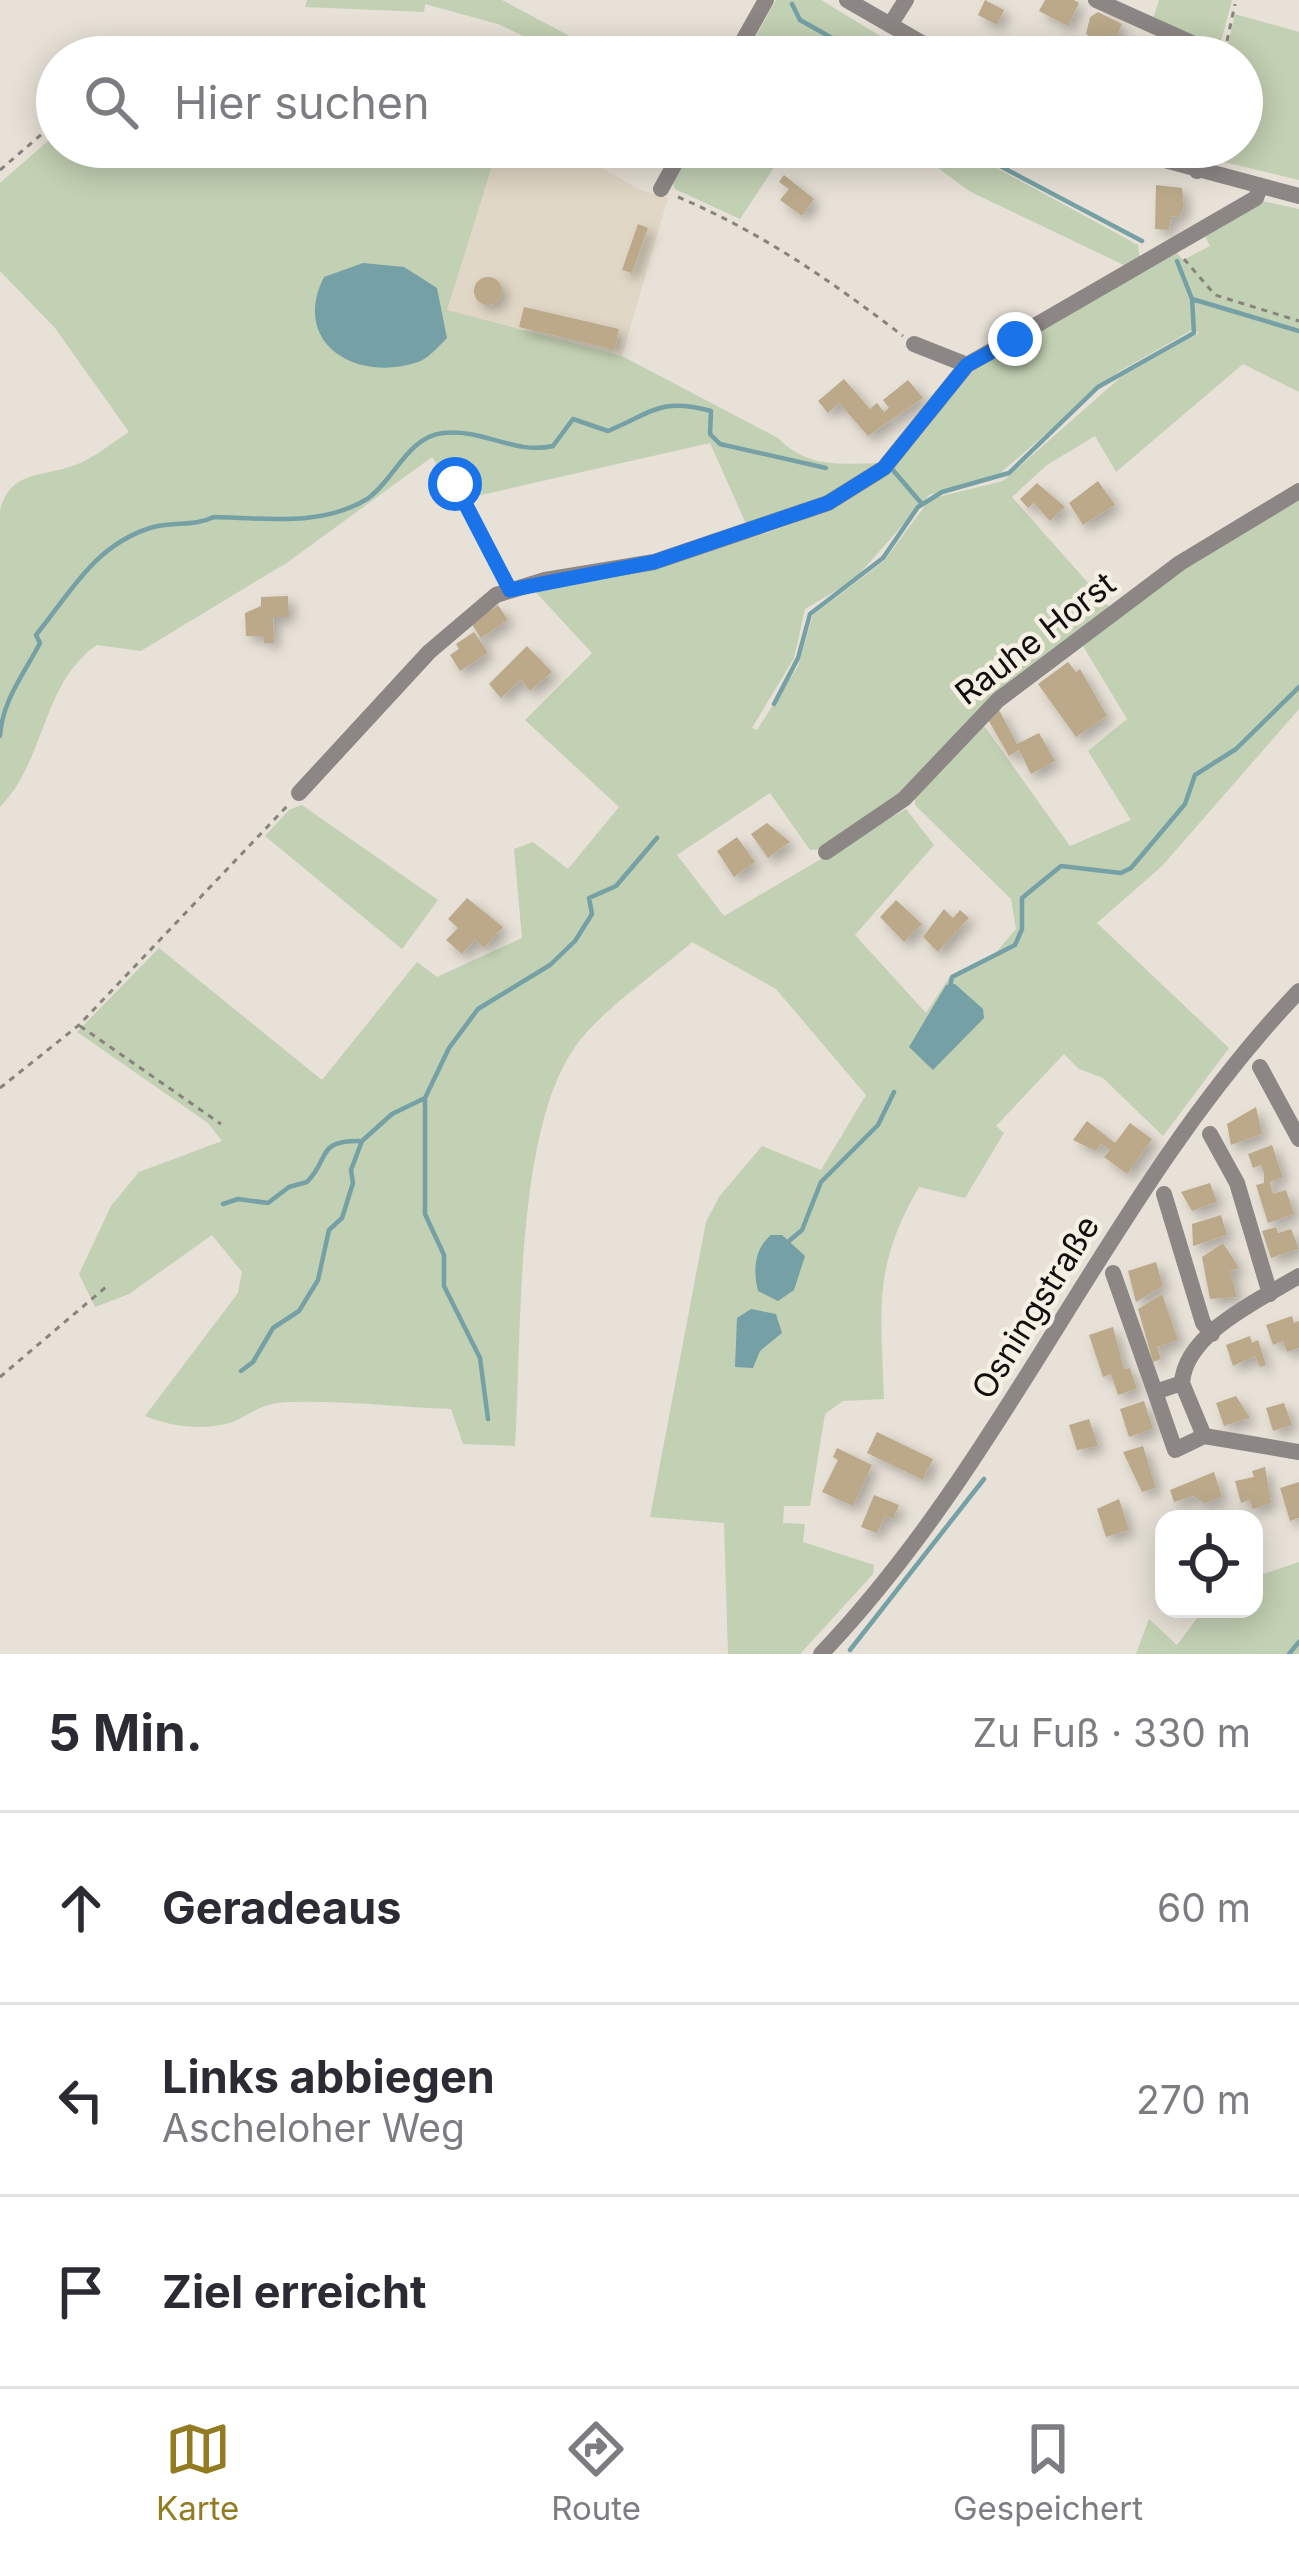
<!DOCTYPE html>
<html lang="de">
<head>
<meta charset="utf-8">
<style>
	:root { --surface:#fff; --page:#f7f7f7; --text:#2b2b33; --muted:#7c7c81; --line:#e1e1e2; --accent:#927b22 }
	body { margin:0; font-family:Inter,sans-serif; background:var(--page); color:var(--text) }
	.controls { position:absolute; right:36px; bottom:36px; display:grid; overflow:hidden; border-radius:24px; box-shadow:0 6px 30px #0003 }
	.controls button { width:108px; height:108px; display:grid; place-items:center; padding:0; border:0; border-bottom:3px solid var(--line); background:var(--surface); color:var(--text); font:60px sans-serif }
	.stop { position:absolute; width:36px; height:36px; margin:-27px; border:9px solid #1a73e8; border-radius:50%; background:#fff }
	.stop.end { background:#1a73e8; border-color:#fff; box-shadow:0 3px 12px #0008 }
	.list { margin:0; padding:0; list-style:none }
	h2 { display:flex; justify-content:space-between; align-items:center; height:156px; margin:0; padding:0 48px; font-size:51px }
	h2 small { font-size:39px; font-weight:400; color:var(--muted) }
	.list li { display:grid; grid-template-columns:78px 1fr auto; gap:36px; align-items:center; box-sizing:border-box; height:192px; padding:0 48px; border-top:3px solid var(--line) }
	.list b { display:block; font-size:45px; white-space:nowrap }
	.list p { margin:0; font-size:39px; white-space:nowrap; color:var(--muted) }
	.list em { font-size:39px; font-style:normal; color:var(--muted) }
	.icon { flex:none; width:66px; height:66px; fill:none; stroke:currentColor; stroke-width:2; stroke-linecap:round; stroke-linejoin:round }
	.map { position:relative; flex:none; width:1299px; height:1654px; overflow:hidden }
	.search { position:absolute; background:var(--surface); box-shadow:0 6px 30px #0003; left:36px; right:36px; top:36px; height:132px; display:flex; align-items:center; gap:30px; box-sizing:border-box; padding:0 42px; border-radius:66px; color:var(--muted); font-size:45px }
	.sheet { height:732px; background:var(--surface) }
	nav { display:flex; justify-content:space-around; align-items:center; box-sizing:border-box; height:168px; border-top:3px solid var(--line); background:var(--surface); font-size:33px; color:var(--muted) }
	nav a { display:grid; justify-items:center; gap:6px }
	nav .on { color:var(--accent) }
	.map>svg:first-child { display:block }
</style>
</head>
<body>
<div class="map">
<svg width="1299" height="1654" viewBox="0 0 1299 1654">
	<defs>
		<filter id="shadow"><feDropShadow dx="6" dy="6" stdDeviation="6" flood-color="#0004"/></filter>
	</defs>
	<rect width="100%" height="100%" fill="#e7e1d7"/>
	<!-- built -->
	<path fill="#e1d7c6" d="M498,147H566L640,190L668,198L622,356L446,310Z"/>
	<!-- green -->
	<path fill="#c2d0b3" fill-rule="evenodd" d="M307,0H502L609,57H566L498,24L425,4L424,12L305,7Z
		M776,0H821L915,57H744Z
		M1159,0H1232L1219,49L1153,19Z
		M1235,14L1299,32V180L1203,157L1206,147H1242V57H1225Z
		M57,133V147H498L447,310L622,356L778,438C807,468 839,464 879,463L825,498L747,526L710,443L459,500L432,457L288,562L141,651L97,645C42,682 46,760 0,807V511C10,469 43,478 78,464C95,457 112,443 129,432L55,328L0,271V183Z
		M692,147H762L781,157L740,219L675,189L673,183Z
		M910,147H958L1138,245L1139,255L1147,259L1130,268L969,191Z
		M1262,201L1299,209V392L1243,364L1116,472L1095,436L1047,465L1012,497L1112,610L975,714L887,806L821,849L810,850L770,793L677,855L724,916L906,809L934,845L855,935L926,1013L949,978L993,956L1016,929L1011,899L915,805V793L980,720L1070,846L1131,820L1088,751L1127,719L1083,646L1182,567L1299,497V709L1162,866L1097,923L1229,1048L1163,1136L1103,1078L1079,1069L1064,1054L996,1126L1004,1133L965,1198L919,1187C872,1268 881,1309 884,1399L843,1401L825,1414L810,1506H784L783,1523L805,1524L803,1542L874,1565L873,1574L800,1654H728L724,1523L650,1517L706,1222L719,1197L762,1146L821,1170L866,1095L776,989L692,942C658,972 600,1011 575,1047C514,1133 522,1339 515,1446L463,1444L451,1409C398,1407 343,1400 290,1402C267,1402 256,1410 237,1420C210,1432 171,1427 145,1416L238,1293L242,1272L212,1235L129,1294L95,1307L79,1274L111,1206L139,1172L222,1141L208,1123L77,1032L159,948L322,1080L417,962L437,977L522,938L514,849L533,842L568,869L619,807L525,720L592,653L532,588C649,560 781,549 882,475C922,445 946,392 986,359L1177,253L1183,260L1210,246L1205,236ZM1194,329L1199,333L1121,377L1003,481L930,499L884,561L813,615L798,666L757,730L752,728L794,658L805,609L854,580L929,495L999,474L1118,372Z
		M302,805L438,900L402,949L265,836L289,810Z
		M1299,1562V1654H1136L1149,1619L1177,1645L1204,1609H1254V1577Z"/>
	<!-- water -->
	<path fill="#75a0a5" d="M363,263L404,267L437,288L447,338C439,346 429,358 418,362C358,383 290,344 324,277Z
		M955,984L983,1009L984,1018L933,1070L909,1047L946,985Z
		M771,1235H782L805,1256L794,1290L778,1301L758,1291C753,1271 754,1249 771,1235Z
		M751,1309L776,1314L782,1333L760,1351L753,1368L735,1367L737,1318Z"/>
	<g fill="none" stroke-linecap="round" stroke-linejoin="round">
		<!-- stream -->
		<path stroke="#75a0a5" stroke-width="4.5" d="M792,4L800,20L866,57
			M964,147L1142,241
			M1177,261L1192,299
			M892,469L922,504
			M774,704L798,658L810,614L883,558L918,507L942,492L1009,473L1098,387L1194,333L1192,299L1299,331
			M0,736C2,701 24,674 40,643L36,635C71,592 94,546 150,528C173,521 193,527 214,517C263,518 322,527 367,499C394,481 407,437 443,433C482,428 514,455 553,446L573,419L608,431C652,413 659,397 711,411L710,434L720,444L826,468
			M950,987L952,977L1015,945L1022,929V898L1061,866L1121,873L1131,868L1185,804L1195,775L1236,749L1299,687
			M425,1099V1214L444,1255V1286L480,1358L488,1419
			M223,1204L238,1199L268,1203L289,1187L307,1182C331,1158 315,1140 362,1141
			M789,1241L802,1230L821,1182L878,1125L894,1092
			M241,1371L253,1362L273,1328L299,1311L318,1280L329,1230L342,1218L353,1183L351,1170L362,1141L392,1114L425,1098L449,1048L478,1009L550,965L575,941L592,914L589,898L616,886L657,838
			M850,1650L984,1479
			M1289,1654L1299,1642"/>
	</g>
	<!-- building -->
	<path fill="#bba98a" filter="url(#shadow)" d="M985,0L1004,10L997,25L978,15Z
		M1045,0H1074L1079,3L1068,26L1039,11Z
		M1098,12L1122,24L1111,51L1086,34L1090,17Z
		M784,175L814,199L802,216L780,200L789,189L779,182Z
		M1156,185L1182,188L1184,206L1180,217L1171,216L1169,230L1155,229Z
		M638,224L648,228L632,273L622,270Z
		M474 291a14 14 0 1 1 28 0a14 14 0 1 1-28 0Z
		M524,307L619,329L615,350L519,327Z
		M844,379L870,409L877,403L884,412L889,408L883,400L908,380L923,398L868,436L839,403L828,413L818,401Z
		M1098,481L1115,505L1083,525L1069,503Z
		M1037,483L1065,507L1050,521L1034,503L1028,508L1020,499Z
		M288,596L289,617H273L274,643H264V636H246L245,613L261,606V597Z
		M498,605L508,620L481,638L471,623Z
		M474,632L488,653L460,671L450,655L459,649L456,644Z
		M527,646L552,672L530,691L521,680L501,698L489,684Z
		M1068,662L1076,672L1080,669L1107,716L1076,737L1038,684Z
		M999,710L1017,744L1039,733L1055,761L1031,774L1019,750L1009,756L986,716Z
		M767,823L790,842L768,858L751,834Z
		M737,837L755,862L734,877L717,851Z
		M467,898L503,927L484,948L475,940L462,954L446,940L458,928L448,919Z
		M896,900L922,924L904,942L880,917Z
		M944,909L953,918L960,910L969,918L938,952L923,937Z
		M1256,1107L1262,1134L1231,1145L1227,1124Z
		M1087,1121L1115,1143L1130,1123L1152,1139L1127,1174L1104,1157L1110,1150L1101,1144L1096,1151L1073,1140Z
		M1272,1145L1283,1177L1270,1182L1271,1188L1273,1194L1286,1190L1294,1214L1268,1223L1256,1185L1264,1183V1173L1261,1165L1253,1168L1248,1154Z
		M1210,1183L1217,1202L1192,1211L1181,1192Z
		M1221,1215L1227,1235L1193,1246L1192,1224Z
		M1276,1227L1278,1233L1291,1229L1299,1249L1271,1258L1262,1231Z
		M1223,1243L1239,1268L1230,1271L1237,1297L1210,1299L1202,1257Z
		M1156,1262L1163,1286L1136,1302L1128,1271Z
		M1162,1294L1178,1340L1157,1347L1161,1359L1153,1362L1138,1309Z
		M1292,1316L1294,1323L1299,1321V1348L1287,1352L1283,1341L1273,1345L1266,1325Z
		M1113,1327L1124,1369L1130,1368L1137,1389L1118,1395L1111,1374L1103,1377L1089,1335Z
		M1250,1336L1252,1343L1258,1340L1266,1365L1260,1367L1255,1356L1233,1366L1226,1345Z
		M1236,1396L1250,1418L1224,1426L1216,1403Z
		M1144,1401L1153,1429L1129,1437L1120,1409Z
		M1284,1403L1292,1425L1273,1431L1266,1408Z
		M1089,1419L1098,1446L1077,1450L1069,1425Z
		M877,1432L933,1459L923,1480L867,1453Z
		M1143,1446L1156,1488L1142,1492L1123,1452Z
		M837,1448L872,1465L853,1506L822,1492L838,1460L833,1457Z
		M1265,1467L1271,1503L1253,1509L1249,1500L1241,1503L1235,1481L1254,1477L1252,1471Z
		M1214,1472L1222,1497L1205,1503L1193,1496L1174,1502L1170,1490Z
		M1299,1482V1518L1290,1521L1280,1488Z
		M874,1495L899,1505L893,1519L885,1516L877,1533L861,1527Z
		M1119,1499L1129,1530L1106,1537L1097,1509Z"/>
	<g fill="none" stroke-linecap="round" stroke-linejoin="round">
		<!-- path -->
		<path stroke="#88837c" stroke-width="3" stroke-dasharray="6 6" stroke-linecap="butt" d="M1227,41L1235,4
			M0,170L57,121
			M678,197C761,232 831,281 903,336
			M1184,259L1215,295L1299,321
			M455,484L504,578
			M80,1026L221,1124
			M0,1088L79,1025L290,803
			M0,1377L106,1287"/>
		<!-- minor -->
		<path stroke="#8c8785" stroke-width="16" d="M847,0L946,57
			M1096,0L1223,57
			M890,25L906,0
			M734,57L766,0
			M1116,147L1299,196
			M1197,171L1202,147
			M661,189L684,147
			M914,344L967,365
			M299,793L429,652L496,595L545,580L654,562L828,503L884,468L967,365L1256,198L1260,187
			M826,852L904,799L998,700L1180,563L1299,491
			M1260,1067L1299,1139
			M1210,1134L1237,1183L1270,1294
			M1164,1194L1203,1323L1212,1334
			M1113,1273L1155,1392L1182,1383
			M1299,1276C1261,1299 1185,1333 1182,1383L1204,1436L1299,1452
			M1155,1392L1175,1450L1204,1436
			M821,1654C1011,1455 1109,1190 1299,991"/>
	</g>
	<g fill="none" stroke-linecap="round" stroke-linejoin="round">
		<!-- route -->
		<path stroke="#1a73e8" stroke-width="15" d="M455,484L510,590L654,562L828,503L884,468L967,365L1015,339"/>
	</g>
	<g text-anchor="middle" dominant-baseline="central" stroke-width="9" stroke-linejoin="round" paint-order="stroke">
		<!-- street labels -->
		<g font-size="33" fill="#110f0b" stroke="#f5efe4">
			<text transform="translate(1035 638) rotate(-38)">Rauhe Horst</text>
			<text transform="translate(1035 1307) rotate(-58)">Osningstraße</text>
		</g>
	</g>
</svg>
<div class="controls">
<button><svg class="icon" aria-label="locate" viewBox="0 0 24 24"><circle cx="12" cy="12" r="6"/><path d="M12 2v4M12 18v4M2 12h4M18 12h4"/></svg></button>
</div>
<div class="stop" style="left:455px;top:484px"></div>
<div class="stop end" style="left:1015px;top:339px"></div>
<div class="search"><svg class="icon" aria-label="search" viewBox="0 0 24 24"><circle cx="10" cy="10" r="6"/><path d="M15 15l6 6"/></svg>Hier suchen</div>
</div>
<section class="sheet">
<h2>5 Min.<small>Zu Fuß · 330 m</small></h2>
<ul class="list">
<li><svg class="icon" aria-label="ahead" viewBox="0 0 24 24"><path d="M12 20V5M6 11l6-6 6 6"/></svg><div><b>Geradeaus</b></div><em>60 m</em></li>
<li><svg class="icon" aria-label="left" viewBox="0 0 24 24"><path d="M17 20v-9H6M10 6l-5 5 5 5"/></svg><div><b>Links abbiegen</b><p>Ascheloher Weg</p></div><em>270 m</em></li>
<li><svg class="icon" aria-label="arrive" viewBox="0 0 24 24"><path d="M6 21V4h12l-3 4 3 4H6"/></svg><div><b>Ziel erreicht</b></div></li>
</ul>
</section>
<nav>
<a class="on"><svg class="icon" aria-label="map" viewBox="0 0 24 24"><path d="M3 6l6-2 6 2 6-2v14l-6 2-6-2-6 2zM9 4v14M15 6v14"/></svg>Karte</a>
<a><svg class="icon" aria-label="directions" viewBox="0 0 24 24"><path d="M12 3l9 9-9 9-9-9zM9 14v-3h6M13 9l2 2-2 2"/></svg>Route</a>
<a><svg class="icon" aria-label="saved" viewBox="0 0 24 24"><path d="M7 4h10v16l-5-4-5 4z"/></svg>Gespeichert</a>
</nav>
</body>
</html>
